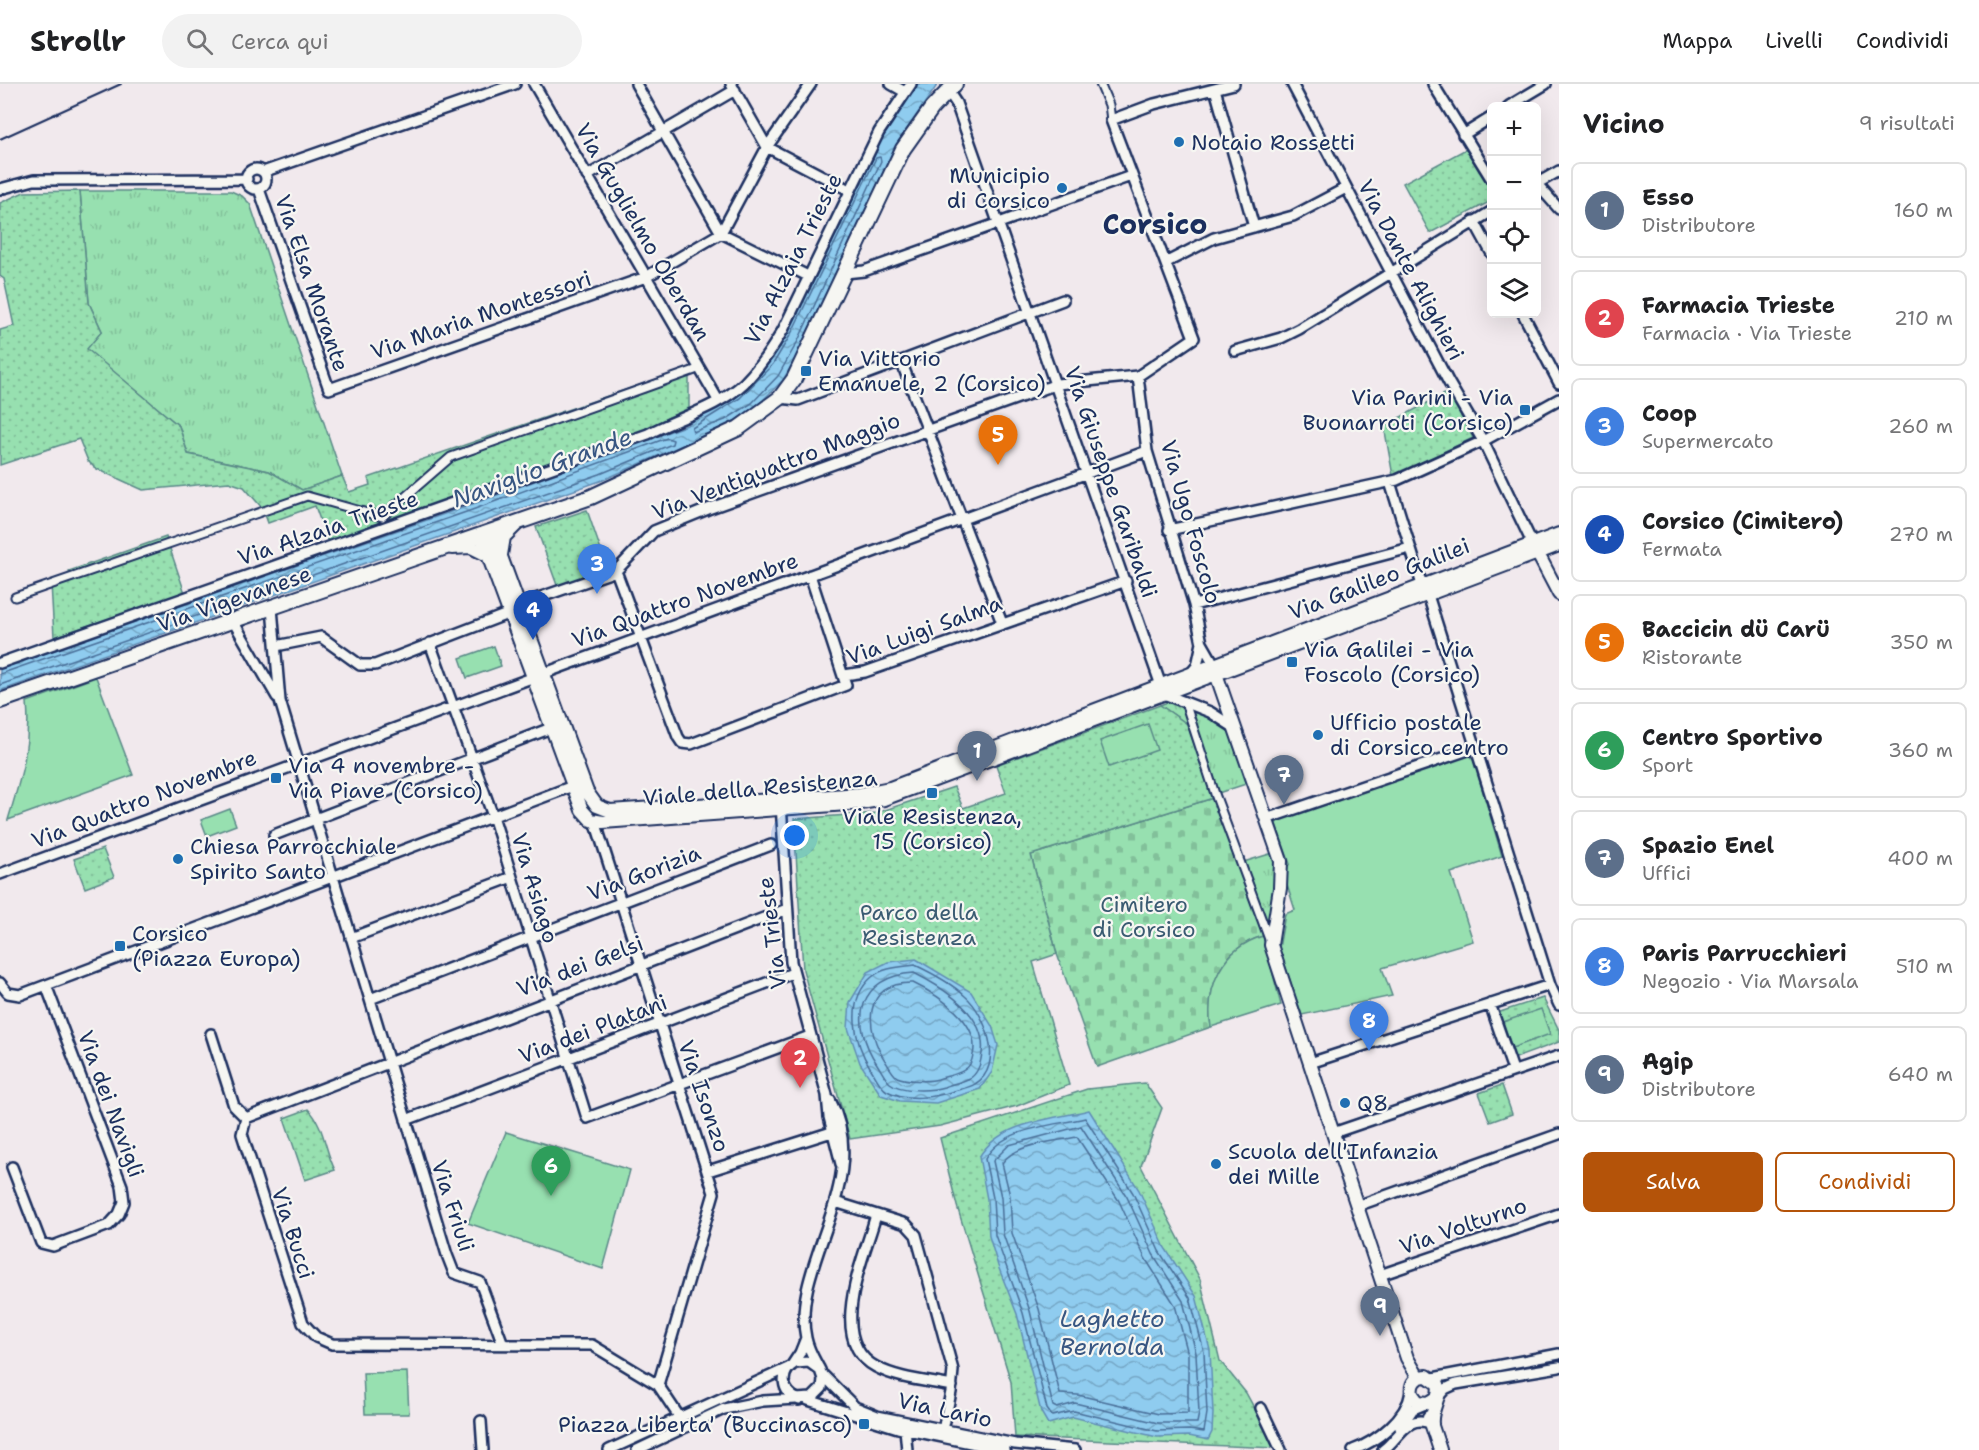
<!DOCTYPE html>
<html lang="it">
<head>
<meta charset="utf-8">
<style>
	:root { --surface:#fff; --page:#f2f2f2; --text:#202124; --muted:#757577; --line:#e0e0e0; --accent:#b45309 }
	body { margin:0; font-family:"Shantell Sans",sans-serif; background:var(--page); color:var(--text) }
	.controls { position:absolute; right:18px; top:18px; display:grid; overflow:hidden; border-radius:9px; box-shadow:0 6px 24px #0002 }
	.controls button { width:54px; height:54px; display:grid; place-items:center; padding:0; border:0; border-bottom:2px solid var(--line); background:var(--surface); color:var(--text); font:30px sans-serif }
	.you { position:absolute; left:795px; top:752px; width:21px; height:21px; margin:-15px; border:4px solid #fff; border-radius:50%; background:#1a73e8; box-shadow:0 0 0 9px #1a73e833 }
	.badge { display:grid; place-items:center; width:39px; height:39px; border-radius:50%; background:var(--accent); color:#fff; font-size:20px; font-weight:700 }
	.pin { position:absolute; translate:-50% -50px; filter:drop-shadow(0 2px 3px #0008) }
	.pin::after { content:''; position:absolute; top:32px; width:21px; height:18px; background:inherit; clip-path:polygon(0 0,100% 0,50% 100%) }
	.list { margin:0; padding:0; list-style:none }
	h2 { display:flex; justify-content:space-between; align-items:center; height:78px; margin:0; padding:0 24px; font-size:26px }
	h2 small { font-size:20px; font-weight:400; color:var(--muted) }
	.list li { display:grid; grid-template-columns:39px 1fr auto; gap:18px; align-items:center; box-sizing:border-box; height:96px; margin:0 12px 12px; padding:0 12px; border:2px solid var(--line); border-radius:9px }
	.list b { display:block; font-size:22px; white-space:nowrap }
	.list p { margin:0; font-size:20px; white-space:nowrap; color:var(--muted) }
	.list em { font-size:20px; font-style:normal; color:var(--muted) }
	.actions { display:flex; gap:12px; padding:18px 24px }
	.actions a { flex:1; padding:14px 0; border:2px solid var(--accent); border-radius:9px; text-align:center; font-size:21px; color:var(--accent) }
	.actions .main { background:var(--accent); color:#fff }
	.icon { flex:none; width:33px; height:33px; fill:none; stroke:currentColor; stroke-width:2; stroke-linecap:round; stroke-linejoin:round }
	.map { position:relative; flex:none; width:1559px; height:1366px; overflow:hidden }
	header { display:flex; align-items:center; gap:36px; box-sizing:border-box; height:84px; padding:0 30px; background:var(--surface); border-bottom:2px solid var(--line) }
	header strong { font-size:28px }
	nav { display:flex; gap:33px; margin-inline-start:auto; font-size:21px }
	.search { width:420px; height:54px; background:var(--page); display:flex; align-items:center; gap:15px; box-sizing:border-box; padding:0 21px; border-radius:33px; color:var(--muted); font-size:22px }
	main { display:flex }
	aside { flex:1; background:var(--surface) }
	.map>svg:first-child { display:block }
</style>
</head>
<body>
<header>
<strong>Strollr</strong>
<div class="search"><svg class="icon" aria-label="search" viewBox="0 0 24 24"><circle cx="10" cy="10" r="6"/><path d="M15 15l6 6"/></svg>Cerca qui</div>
<nav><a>Mappa</a><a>Livelli</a><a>Condividi</a></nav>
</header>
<main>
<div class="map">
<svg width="1559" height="1366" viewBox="0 0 1559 1366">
	<defs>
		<pattern id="grass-tufts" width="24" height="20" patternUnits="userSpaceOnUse" patternTransform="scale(1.5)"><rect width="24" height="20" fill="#97e0b0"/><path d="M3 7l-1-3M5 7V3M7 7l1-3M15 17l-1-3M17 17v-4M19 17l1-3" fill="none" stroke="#82c09a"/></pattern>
		<pattern id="cemetery-stones" width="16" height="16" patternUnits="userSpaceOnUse" patternTransform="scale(1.5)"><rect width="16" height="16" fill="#97e0b0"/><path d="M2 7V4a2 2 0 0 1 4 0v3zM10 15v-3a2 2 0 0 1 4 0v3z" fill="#82c09a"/></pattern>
		<pattern id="park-dots" width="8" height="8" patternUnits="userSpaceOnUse" patternTransform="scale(1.5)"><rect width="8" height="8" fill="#97e0b0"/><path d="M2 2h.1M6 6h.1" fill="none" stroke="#82c09a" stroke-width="1.8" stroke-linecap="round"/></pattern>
		<pattern id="water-waves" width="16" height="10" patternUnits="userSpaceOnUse" patternTransform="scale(1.5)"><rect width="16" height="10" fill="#8fccef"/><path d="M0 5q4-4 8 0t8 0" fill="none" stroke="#74a6c5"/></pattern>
	</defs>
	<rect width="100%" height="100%" fill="#f1e9ed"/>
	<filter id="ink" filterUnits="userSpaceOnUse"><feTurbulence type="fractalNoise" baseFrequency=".0167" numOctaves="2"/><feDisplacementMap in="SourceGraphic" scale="12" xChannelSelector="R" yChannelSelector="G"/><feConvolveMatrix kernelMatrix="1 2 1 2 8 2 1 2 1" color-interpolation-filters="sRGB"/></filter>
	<g filter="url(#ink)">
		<!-- grass -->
		<path fill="url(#grass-tufts)" stroke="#598887" stroke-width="1.5" d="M80,107H231L242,112L250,120L342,392L302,406L269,387L188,370L179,342L86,265L102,247L89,219Z
			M1173,616L1212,633L1235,649L1249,699L1212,711L1187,640L1160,621Z
			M1273,769L1279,786L1268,847L1263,852L1237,780Z"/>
		<!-- cemetery -->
		<path fill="url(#cemetery-stones)" stroke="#598887" stroke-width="1.5" d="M1213,714L1263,852C1222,864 1205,903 1211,943L1097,983L1057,870L1031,771Z"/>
		<!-- park -->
		<path fill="url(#park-dots)" stroke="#598887" stroke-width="1.5" d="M1466,65L1491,105V117L1430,149L1403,99Z
			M80,107L89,219L102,247L87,265L179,342L188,370L269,387L302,406L342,392L349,408L370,401L368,394L689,284V324L665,335L647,346L328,458L315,422L268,439L263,425L244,403L229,398L143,406L95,384L88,377L79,355L0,381V246L14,242L4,195L0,192V119L24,108Z
			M1448,308L1473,354L1393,392L1384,342Z
			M587,426L607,484L558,504L536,443Z
			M166,453L185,509L54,553L51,499L70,492L69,487Z
			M1160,621L1187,640L1213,714L1031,771L1057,870L1033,878L1069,1001L1017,1022L940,1042L850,1055L803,886L794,735L876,729L954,703L963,724L1006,709L996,681Z
			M103,765L114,793L85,804L74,775Z
			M1543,914L1559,946V958L1513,975L1497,929Z
			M1145,999L1162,1024L1141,1082L1200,1195L1220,1277L1246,1309L1276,1364L1015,1353L1011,1298L957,1122L940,1054L1087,1005Z
			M1502,1001L1512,1030L1490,1038L1479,1009Z
			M308,1025C325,1042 324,1065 335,1086L305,1096L284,1034Z"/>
		<!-- garden -->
		<path fill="#97e0b0" stroke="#598887" stroke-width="1.5" d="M494,562L501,582L467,594L460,574Z
			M96,593L133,691L8,736C21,693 31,663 27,618Z
			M1148,640L1157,666L1109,683L1100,657Z
			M1472,670L1502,772L1451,789L1473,857L1382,884L1392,912L1302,931L1279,864L1285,830L1295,826L1286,798V783L1290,780L1276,740L1278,736Z
			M230,725L236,741L207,752L201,736Z
			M1263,852L1281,921L1211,943C1205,903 1222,864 1263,852Z
			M1541,925L1550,950L1512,964L1503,938Z
			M506,1048L630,1086L603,1185L468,1139Z
			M407,1288L409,1330H365L363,1289Z"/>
		<!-- water -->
		<path fill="url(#water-waves)" stroke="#618db5" stroke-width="1.5" d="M916,0H938L895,62L804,259L783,296L756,323L728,341L603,396L0,607V585L470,421L687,341L768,277L884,47Z
			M916,875L971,908L992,942L998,961L992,988L980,1005L936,1019L900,1017L881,1011L860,979L848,944L850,918L868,888L888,878Z
			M1089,1026L1139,1106L1165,1164L1196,1212L1210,1266L1213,1329L1212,1348L1208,1356L1189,1352L1157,1353L1073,1333L1048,1340L1041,1328L1017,1230L998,1182L989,1152L987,1115L979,1073C1001,1037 1051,1036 1089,1026Z"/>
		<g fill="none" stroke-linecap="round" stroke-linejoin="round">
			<!-- shore -->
			<path stroke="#496e98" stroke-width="1.5" d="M876,74L880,73L881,77L798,257L778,292L752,319L725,336L693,348L692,344L740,314L773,280L791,250Z
				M0,590L472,426L667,354L673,356L672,360L600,390L0,601
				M915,881C932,889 951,899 965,912C986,930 1005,982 975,1000C969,1004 960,1005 954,1007C934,1014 906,1017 887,1007C880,1003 875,991 871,985C854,959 845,916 872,893C883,883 901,883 915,881Z
				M914,889C946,905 991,934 981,975C980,982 976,991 970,994C962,998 952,1000 944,1003C931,1007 901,1008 890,999C885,995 881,986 877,980C849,938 858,892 914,889Z
				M913,899C938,911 981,938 973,971C972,977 970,983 964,986C957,991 946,992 938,995C929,998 906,997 897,993C893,990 889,983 886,978C864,945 862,898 913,899Z
				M1085,1034L1133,1109L1159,1167L1190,1214L1204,1268L1207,1329L1204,1348L1189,1346L1157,1347L1074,1327L1052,1332L1047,1325L1023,1229L995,1151L993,1114L985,1075C1003,1043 1053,1042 1085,1034Z
				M1081,1042L1127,1113L1153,1170L1183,1217L1196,1269L1199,1329L1197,1339H1158L1075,1319L1057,1324L1053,1322L1030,1227L1003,1150L1001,1113L993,1077L1009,1061Z
				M1077,1053L1119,1117L1145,1174L1175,1221L1188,1270V1329L1159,1330L1078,1311L1060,1310L1039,1225L1012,1149L1010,1112L1002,1079C1016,1059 1055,1058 1077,1053Z"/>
			<!-- pedestrian casing -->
			<g stroke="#1b2f5e" stroke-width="11">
				<path id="pedestrian" d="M1100,0L1109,21L1111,36
					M15,513L307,412L382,433L451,373L695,286
					M1185,618L1215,710L1270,858"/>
			</g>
			<!-- minor casing -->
			<g stroke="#1b2f5e" stroke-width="14">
				<path id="minor" d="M534,0L718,316
					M636,0L721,149L808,192
					M731,0L767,63L849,106
					M891,0L905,8
					M1292,0L1449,299L1483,357L1535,465
					M1433,0L1492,96
					M1215,5L1254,143
					M948,7L956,19L1164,610L1210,628L1235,644
					M1509,22L1546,0
					M1463,51L1492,33
					M246 95a10 10 0 1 1 20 0a10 10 0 1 1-20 0Z
					M263,88L515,0
					M587,92L735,6
					M1536,100L1559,87
					M1537,100L1559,125
					M0,105L34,96L247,95
					M259,105L329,305L646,193L721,149L767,63L811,0
					M1474,137L1492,170
					M1167,178L1214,154L1293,132L1346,104
					M845,189L864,187L1131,92
					M1523,230L1559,299
					M1235,267L1281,254L1299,245L1492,127
					M901,277L1002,539
					M1138,292L1147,367L1194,521L1202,559L1214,580
					M780,314L798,316L1063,216
					M1390,398L1422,501
					M1169,446L1397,396L1483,357L1559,315
					M616,487L678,653L682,659L691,660L846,601L810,491
					M1428,511L1550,901L1559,921
					M1194,521L1410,464
					M272,524L280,617L447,1171L454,1189L480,1198L503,1260
					M233,537L277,613
					M430,559L493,732L587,1034L810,952
					M276,562L321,553L360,581H375L510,529L518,521L616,487L654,447L708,425L1057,300L1138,292L1194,254L1111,36L1154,20L1234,0
					M0,579L648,350C678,334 719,323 744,299C760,283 772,265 783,246L879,48L911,0
					M1192,588L1197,582L1202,559
					M844,591L865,588L1126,497
					M781,720L791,878L827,1011L829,1033L841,1080
					M1266,735L1474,664
					M595,737L714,1109L658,1301
					M274,751L551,644
					M0,790L1147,367
					M351,854L512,793
					M0,899L8,909L20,911L578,700
					M370,915L771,761
					M1490,920L1513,986
					M211,950L234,1022L246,1034
					M1310,979L1550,901
					M246,1034L242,1050L303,1239L316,1253L332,1260L592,1261L658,1301L686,1343
					M246,1034L787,825
					M406,1036L793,889
					M1333,1049L1559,972
					M12,1083L41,1159L53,1162L109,1141L119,1130L124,1118L122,1102L46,901
					M708,1087L838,1046
					M835,1118L906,1140L916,1151L953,1286L951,1308L943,1346
					M1357,1122L1559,1050
					M876,1131C865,1172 825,1256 876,1283C898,1295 928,1297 952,1302
					M1380,1191L1559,1130
					M792,1281L800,1269L806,1254
					M819,1284C814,1275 808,1265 806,1254C790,1180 874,1098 830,1016
					M823,1291L855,1323L877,1332L1015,1360L1075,1366
					M1433,1294L1559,1270
					M1438,1313L1445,1305L1456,1300L1559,1283
					M808,1316L898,1344L1005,1366
					M1261,1324L1281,1366
					M481,1337L483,1366
					M1400,1344L1413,1325L1425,1320
					M905,1345L907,1366
					M609,1366L788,1284
					M637,1366L724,1325L763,1317L812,1314L822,1304L823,1295L820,1286L809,1278L795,1279C779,1289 781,1308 799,1316
					M1353,1366C1376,1358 1407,1334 1411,1308
					M1383,1366C1399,1355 1407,1328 1432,1340"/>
			</g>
			<!-- tertiary casing -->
			<g stroke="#1b2f5e" stroke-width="16">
				<path id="tertiary" d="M492,448L587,708L597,722L610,727L860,710L890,704L1559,450
					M481,452L582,726L591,736L603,738L861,719L884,715L1559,461
					M452,464L471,463L489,472
					M1538,470L1559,510
					M501,471L504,453L519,438
					M1214,584L1281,777L1280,804L1271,861L1407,1274L1418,1293
					M1429,1333L1440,1366
					M1432,1340C1430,1325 1442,1313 1438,1300L1427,1292C1416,1292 1410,1299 1412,1310L1418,1318L1429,1319L1438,1313"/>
			</g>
			<!-- secondary casing -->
			<g stroke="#1b2f5e" stroke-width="18">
				<path id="secondary" d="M0,617L591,413L739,344L780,314L794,295L903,65L932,24L955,0"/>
			</g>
			<!-- pedestrian -->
			<use href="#pedestrian" stroke="#f6f6f2" stroke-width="7"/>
			<!-- minor -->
			<use href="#minor" stroke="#f6f6f2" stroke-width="9"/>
			<!-- tertiary -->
			<use href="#tertiary" stroke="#f6f6f2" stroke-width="12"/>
			<!-- secondary -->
			<use href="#secondary" stroke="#f6f6f2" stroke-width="14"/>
			<!-- rail -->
			<path stroke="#1b2f5e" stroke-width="2" d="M0,55L121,0"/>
		</g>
	</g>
	<!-- markers -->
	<g fill="#1f6fb2" stroke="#f6f6f2" stroke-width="2">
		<circle cx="1179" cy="58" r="6"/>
		<circle cx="1062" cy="104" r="6"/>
		<rect x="800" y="281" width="12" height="12" rx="3"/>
		<rect x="1519" y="320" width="12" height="12" rx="3"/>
		<rect x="1286" y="572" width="12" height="12" rx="3"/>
		<circle cx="1318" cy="651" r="6"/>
		<rect x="270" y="688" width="12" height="12" rx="3"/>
		<rect x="926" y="703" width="12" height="12" rx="3"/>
		<circle cx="178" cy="775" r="6"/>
		<rect x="114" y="856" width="12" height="12" rx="3"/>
		<circle cx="1345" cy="1019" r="6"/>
		<circle cx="1216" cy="1080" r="6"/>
		<rect x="858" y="1334" width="12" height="12" rx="3"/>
	</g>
	<g text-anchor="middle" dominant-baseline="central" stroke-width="4.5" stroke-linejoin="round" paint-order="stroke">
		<!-- poi labels -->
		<g font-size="22" fill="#1b2f5e" stroke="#f6f6f2" text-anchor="start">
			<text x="1191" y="58">Notaio Rossetti</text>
			<text x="1050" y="91" text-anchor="end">Municipio<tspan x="1050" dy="25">di Corsico</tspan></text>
			<text x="818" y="274">Via Vittorio<tspan x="818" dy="25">Emanuele, 2 (Corsico)</tspan></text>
			<text x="1513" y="313" text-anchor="end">Via Parini - Via<tspan x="1513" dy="25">Buonarroti (Corsico)</tspan></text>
			<text x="1304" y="565">Via Galilei - Via<tspan x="1304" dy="25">Foscolo (Corsico)</tspan></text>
			<text x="1330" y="638">Ufficio postale<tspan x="1330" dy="25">di Corsico centro</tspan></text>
			<text x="288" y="681">Via 4 novembre -<tspan x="288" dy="25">Via Piave (Corsico)</tspan></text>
			<text x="932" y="732" text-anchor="middle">Viale Resistenza,<tspan x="932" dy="25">15 (Corsico)</tspan></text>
			<text x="190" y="762">Chiesa Parrocchiale<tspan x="190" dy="25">Spirito Santo</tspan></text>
			<text x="132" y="849">Corsico<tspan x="132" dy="25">(Piazza Europa)</tspan></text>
			<text x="1357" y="1019">Q8</text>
			<text x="1228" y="1067">Scuola dell'Infanzia<tspan x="1228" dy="25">dei Mille</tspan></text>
			<text x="852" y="1340" text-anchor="end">Piazza Liberta' (Buccinasco)</text>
		</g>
		<!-- street labels -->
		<g font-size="22" fill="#1b2f5e" stroke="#f6f6f2">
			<text transform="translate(643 148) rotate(60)">Via Guglielmo Oberdan</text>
			<text transform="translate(793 175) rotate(-63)">Via Alzaia Trieste</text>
			<text transform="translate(1411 186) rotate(62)">Via Dante Alighieri</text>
			<text transform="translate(312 199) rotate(71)">Via Elsa Morante</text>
			<text transform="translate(481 231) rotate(-19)">Via Maria Montessori</text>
			<text transform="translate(776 382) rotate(-21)">Via Ventiquattro Maggio</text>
			<text transform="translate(1111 398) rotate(71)">Via Giuseppe Garibaldi</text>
			<text transform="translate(1191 438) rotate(74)">Via Ugo Foscolo</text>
			<text transform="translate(328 444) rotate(-19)">Via Alzaia Trieste</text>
			<text transform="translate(1379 495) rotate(-21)">Via Galileo Galilei</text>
			<text transform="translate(234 515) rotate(-19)">Via Vigevanese</text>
			<text transform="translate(685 516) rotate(-20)">Via Quattro Novembre</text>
			<text transform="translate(924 546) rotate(-20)">Via Luigi Salma</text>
			<text transform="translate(760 704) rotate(-5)">Viale della Resistenza</text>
			<text transform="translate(144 715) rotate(-21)">Via Quattro Novembre</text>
			<text transform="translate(644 789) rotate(-21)">Via Gorizia</text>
			<text transform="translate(535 804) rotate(73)">Via Asiago</text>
			<text transform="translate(772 849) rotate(-97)">Via Trieste</text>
			<text transform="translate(580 882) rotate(-21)">Via dei Gelsi</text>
			<text transform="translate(593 945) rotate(-21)">Via dei Platani</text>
			<text transform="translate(704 1012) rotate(71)">Via Isonzo</text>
			<text transform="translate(111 1020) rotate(70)">Via dei Navigli</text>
			<text transform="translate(453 1122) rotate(72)">Via Friuli</text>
			<text transform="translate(1463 1142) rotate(-19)">Via Volturno</text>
			<text transform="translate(293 1149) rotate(72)">Via Bucci</text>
			<text transform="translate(945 1326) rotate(12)">Via Lario</text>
		</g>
		<!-- park labels -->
		<g font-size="22" fill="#3a5b72" stroke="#f6f6f2">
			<text x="1144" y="820">Cimitero<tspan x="1144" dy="25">di Corsico</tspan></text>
			<text x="919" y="828">Parco della<tspan x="919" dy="25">Resistenza</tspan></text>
		</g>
		<!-- water labels -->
		<g font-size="24" font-style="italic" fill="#385682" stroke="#f6f6f2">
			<text transform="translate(542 384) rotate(-20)">Naviglio Grande</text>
			<text x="1112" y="1235">Laghetto<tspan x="1112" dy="28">Bernolda</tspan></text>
		</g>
		<!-- district labels -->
		<g font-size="28" font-weight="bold" fill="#1b2f5e" stroke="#f6f6f2">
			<text x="1155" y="140">Corsico</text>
		</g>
	</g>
</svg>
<div class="controls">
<button>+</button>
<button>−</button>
<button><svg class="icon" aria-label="locate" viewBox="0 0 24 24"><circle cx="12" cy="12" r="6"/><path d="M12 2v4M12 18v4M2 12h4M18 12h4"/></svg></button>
<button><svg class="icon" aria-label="layers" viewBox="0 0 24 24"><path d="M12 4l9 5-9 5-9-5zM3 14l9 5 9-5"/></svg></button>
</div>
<div class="you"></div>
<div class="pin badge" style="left:977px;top:697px;background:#5c6f8a">1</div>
<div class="pin badge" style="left:800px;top:1004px;background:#e0444e">2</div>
<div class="pin badge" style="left:597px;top:510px;background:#3f7fe0">3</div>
<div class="pin badge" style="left:533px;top:556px;background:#1a4fb4">4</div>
<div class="pin badge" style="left:998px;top:381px;background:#e8710a">5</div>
<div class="pin badge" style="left:551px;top:1112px;background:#2e9e5b">6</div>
<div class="pin badge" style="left:1284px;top:721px;background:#5c6f8a">7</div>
<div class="pin badge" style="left:1369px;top:967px;background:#3f7fe0">8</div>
<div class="pin badge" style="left:1380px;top:1252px;background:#5c6f8a">9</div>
</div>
<aside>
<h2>Vicino<small>9 risultati</small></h2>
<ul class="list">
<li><span class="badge" style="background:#5c6f8a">1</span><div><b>Esso</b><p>Distributore</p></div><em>160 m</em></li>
<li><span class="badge" style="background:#e0444e">2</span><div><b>Farmacia Trieste</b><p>Farmacia · Via Trieste</p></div><em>210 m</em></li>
<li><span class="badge" style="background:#3f7fe0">3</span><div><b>Coop</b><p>Supermercato</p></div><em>260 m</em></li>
<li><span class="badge" style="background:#1a4fb4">4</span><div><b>Corsico (Cimitero)</b><p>Fermata</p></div><em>270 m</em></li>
<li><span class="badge" style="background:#e8710a">5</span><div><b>Baccicin dü Carü</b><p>Ristorante</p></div><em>350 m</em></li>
<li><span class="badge" style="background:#2e9e5b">6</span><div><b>Centro Sportivo</b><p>Sport</p></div><em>360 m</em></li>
<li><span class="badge" style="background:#5c6f8a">7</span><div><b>Spazio Enel</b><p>Uffici</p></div><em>400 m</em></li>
<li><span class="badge" style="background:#3f7fe0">8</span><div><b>Paris Parrucchieri</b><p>Negozio · Via Marsala</p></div><em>510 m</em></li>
<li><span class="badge" style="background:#5c6f8a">9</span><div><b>Agip</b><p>Distributore</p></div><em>640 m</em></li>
</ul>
<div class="actions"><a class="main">Salva</a><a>Condividi</a></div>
</aside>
</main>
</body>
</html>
